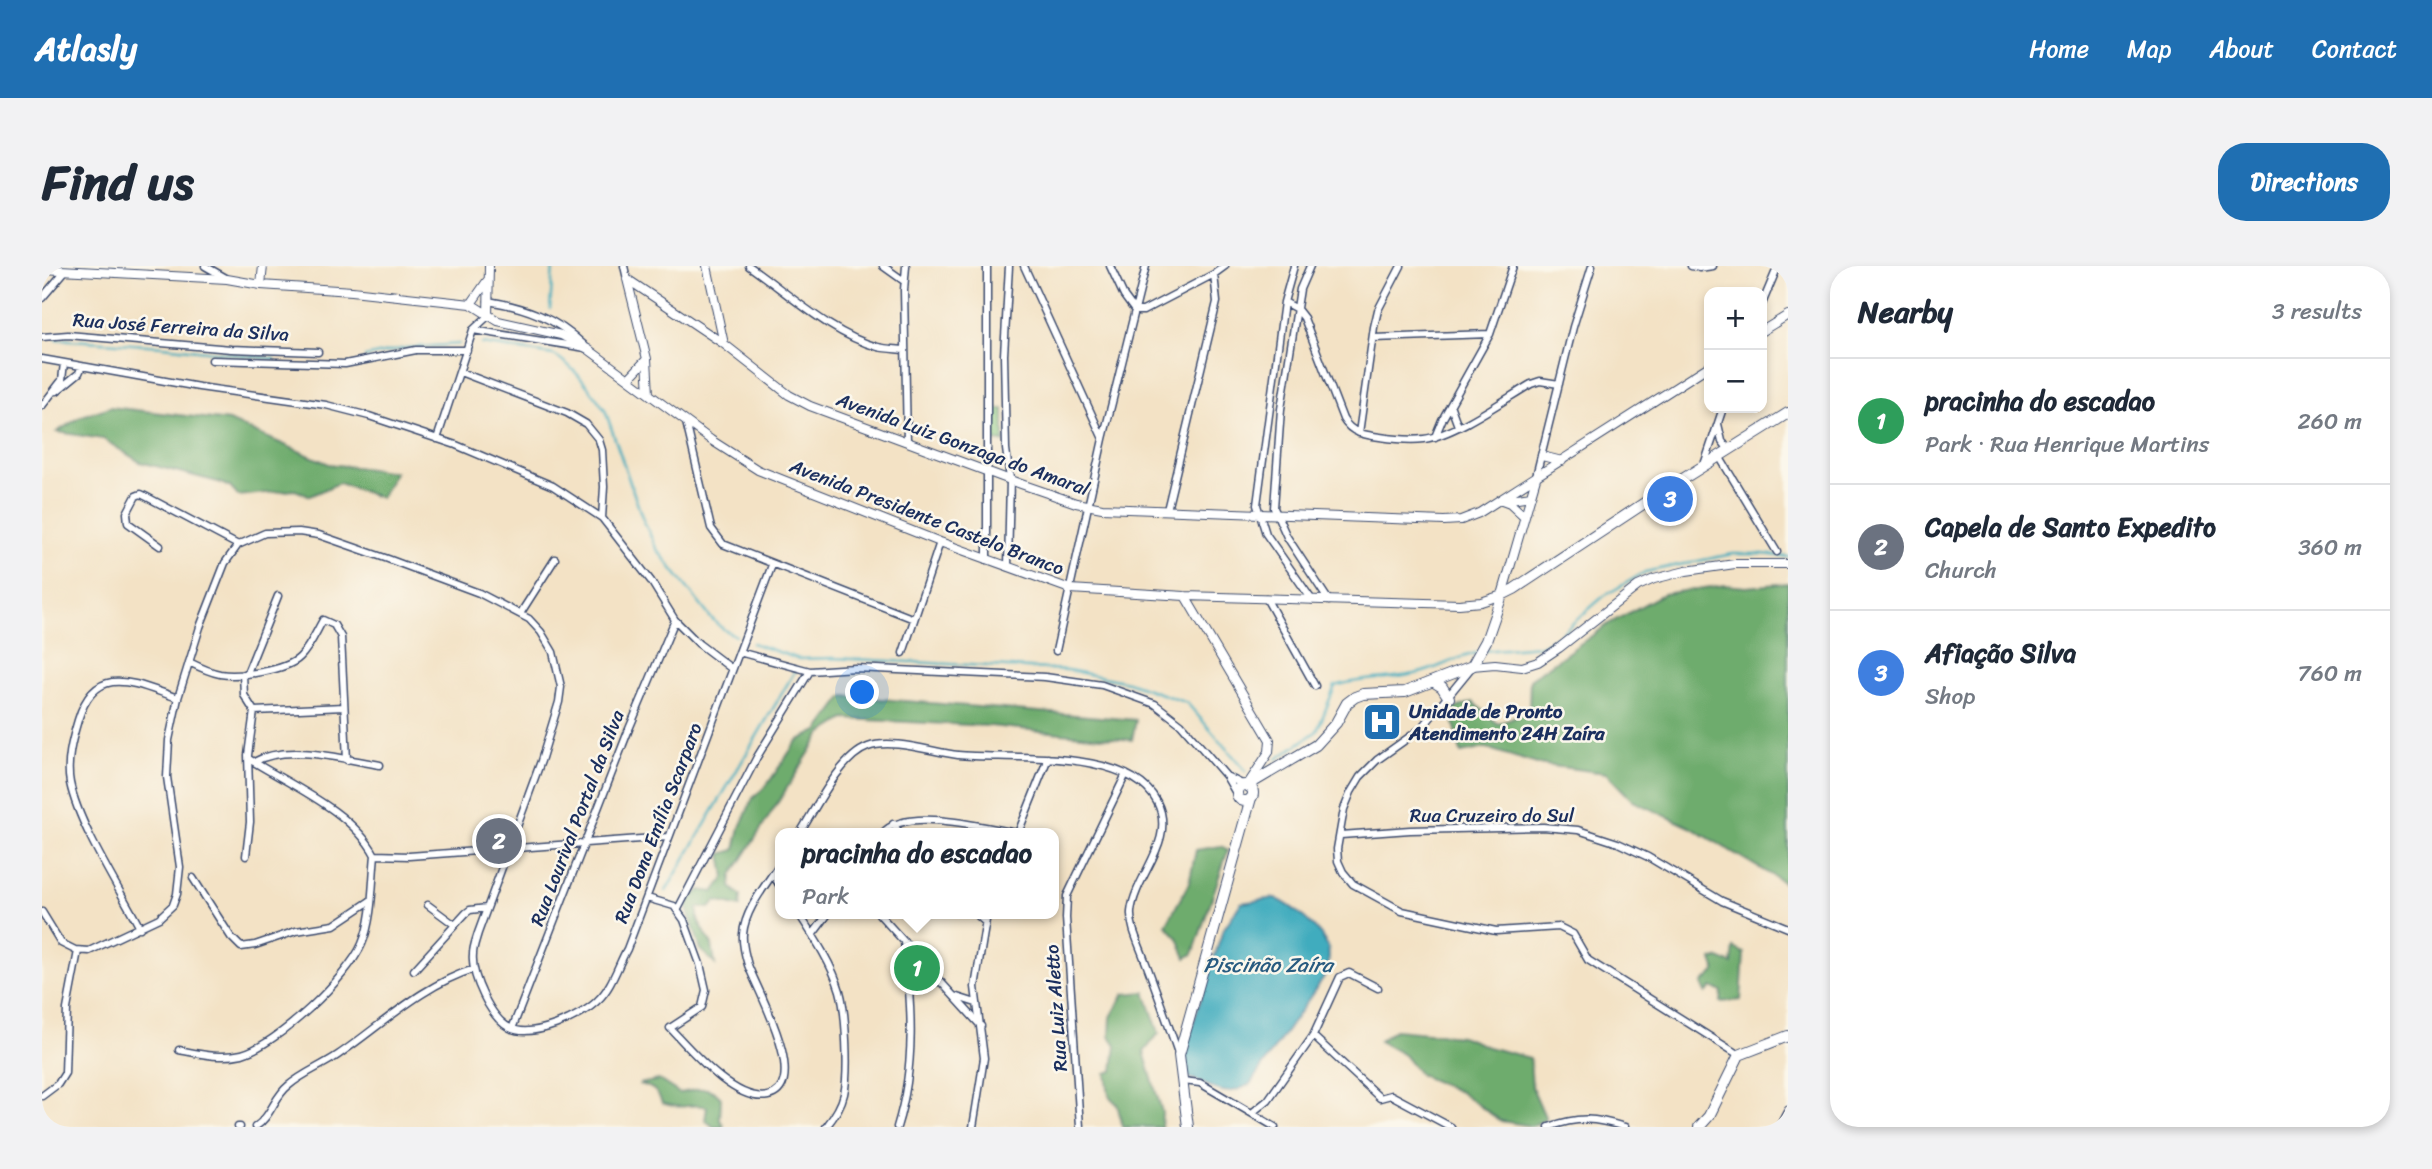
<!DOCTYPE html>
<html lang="en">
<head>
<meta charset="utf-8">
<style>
	:root { --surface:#fff; --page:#f2f2f3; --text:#1f2937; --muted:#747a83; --line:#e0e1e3; --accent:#1f6fb2 }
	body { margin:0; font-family:Sriracha,sans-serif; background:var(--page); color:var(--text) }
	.controls { position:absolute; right:21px; top:21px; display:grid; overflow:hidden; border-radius:14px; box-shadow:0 4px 10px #0003 }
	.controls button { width:63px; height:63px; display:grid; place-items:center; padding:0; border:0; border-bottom:2px solid var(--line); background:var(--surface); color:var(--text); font:35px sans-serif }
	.you { position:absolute; left:821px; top:427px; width:24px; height:24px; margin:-18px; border:5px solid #fff; border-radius:50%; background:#1a73e8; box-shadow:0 0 0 10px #1a73e833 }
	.badge { display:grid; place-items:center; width:46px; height:46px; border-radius:50%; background:var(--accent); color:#fff; font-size:23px; font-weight:700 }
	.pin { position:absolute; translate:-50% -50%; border:4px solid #fff; box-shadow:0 2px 7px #0006 }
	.popup { position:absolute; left:733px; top:562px; width:284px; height:91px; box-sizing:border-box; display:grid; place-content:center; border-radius:14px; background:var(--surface); filter:drop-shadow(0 2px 5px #0005); font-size:23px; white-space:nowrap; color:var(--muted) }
	.popup b { font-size:26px; color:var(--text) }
	.popup::after { content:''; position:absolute; left:50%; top:100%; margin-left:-14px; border:14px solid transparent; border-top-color:var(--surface) }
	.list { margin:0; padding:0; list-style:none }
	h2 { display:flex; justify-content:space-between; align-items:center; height:91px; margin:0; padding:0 28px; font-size:30px }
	h2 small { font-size:23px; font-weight:400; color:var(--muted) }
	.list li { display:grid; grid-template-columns:46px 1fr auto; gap:21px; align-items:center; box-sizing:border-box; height:126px; padding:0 28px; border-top:2px solid var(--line) }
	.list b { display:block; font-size:26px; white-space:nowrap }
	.list p { margin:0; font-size:23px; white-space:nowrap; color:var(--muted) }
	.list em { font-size:23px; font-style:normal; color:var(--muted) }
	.map { position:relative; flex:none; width:1746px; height:861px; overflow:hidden; border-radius:28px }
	header { display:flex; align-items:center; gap:42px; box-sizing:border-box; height:98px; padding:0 35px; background:var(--accent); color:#fff }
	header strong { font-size:33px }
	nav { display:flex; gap:38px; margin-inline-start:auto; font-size:24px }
	.intro { display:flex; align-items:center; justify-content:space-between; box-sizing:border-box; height:168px; padding:0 42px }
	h1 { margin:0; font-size:49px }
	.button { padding:18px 32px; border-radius:28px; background:var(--accent); color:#fff; font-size:24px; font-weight:700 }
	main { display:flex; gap:42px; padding:0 42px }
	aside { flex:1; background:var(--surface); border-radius:28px; box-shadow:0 4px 10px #0003 }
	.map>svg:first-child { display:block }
</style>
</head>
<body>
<header>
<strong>Atlasly</strong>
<nav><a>Home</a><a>Map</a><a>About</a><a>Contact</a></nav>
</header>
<div class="intro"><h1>Find us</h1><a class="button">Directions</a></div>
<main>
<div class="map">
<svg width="1746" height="861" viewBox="0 0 1746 861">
	<rect width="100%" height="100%" fill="#fbf7ec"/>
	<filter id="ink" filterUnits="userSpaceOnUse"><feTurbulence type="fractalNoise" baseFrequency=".0143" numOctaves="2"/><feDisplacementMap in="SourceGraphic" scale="14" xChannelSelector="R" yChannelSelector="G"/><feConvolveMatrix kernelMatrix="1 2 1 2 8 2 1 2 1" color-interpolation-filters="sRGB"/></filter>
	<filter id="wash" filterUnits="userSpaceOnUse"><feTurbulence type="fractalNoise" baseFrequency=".00686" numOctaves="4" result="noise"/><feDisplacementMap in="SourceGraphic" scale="28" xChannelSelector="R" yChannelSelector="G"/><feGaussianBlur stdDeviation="1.57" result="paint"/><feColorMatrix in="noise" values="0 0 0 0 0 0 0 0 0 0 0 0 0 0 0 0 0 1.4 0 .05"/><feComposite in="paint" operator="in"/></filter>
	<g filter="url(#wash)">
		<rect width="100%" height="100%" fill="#f3e2c5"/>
		<!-- green -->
		<path fill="#88c77e" stroke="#527b6e" stroke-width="2" d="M950,143H962V176L951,175Z
			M866,684L884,709L872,715Z"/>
		<!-- forest -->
		<path fill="#6eac6d" stroke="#446e66" stroke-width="2" d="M68,141L187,155L287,198L353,206L339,232L297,217L268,230L253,224L196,230L188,221L176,216L98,196L61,173L15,166L40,150Z
			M1746,317V619L1648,561L1591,535L1564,507L1495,498L1444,482L1419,487L1409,444L1431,436L1456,458L1487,446L1488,413L1568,357L1621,328L1683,319L1704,321Z
			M802,430L1094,454L1090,474L948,460L803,453L779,468L690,609L689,621L699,630L698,641L674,635L668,642L656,641V654L670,679L673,698L659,684L645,642L647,635L658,624L672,626L683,611L679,588L693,584L698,561L711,532L725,519L755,475L776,465Z
			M1179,580L1186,584L1151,688L1144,692L1136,672L1124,659L1147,617L1154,584Z
			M1692,682L1702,687L1699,734L1679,736L1680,726L1670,721L1664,727L1660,718L1674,705L1670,694L1677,692L1690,698Z
			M1103,726L1117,767L1102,786L1120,846L1119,861H1081L1075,838L1067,830L1064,807L1071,805L1074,779L1068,770L1069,751L1082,728Z
			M1353,764L1419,770L1446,781L1488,792L1490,821L1504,853L1490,860L1459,855L1418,826L1378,809L1362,789L1337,775Z
			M617,814L637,827C654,825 665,816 679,832L678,854L682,859L681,861H672L663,854L665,841C646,836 642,845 620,837C615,824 610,821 597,818Z"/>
		<!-- water -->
		<path fill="#3facbe" stroke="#2d6e8e" stroke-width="2" d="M1233,632C1251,640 1279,663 1286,682C1288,689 1286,698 1286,705L1208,818C1179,835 1172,819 1143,810L1141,789L1181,664L1199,637Z"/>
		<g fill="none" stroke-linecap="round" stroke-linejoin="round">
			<!-- stream -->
			<path stroke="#3facbe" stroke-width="2.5" d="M508,43L511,0
				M14,73L121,80L233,93
				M440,78L512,89C532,100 550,125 563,144L600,251L614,282L668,351L681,363L694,370
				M323,91L363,82L417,78
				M710,377L757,393L791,392L1026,404L1086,416L1145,437L1204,505
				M1441,385L1497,380L1516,370L1562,330L1603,306L1690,288H1721L1746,291
				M1235,493L1275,465L1293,420C1319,411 1346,414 1373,408C1394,404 1414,391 1435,387
				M624,625L753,405"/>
		</g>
	</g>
	<g filter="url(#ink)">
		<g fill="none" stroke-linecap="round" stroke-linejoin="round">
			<!-- minor casing -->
			<g stroke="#3b4a6d" stroke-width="9">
				<path id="minor" d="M163,0L184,12
					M582,0L585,13
					M707,0C746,27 790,69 836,81C844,83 854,83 863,84
					M841,0L862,15
					M864,0L862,24L865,176
					M945,0V294
					M982,0L1061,173
					M1068,0L1082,30L1093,45H1101L1172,8L1183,0
					M1252,0L1242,36L1215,239L1224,268L1270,334
					M1268,0L1258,23L1239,143L1232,242L1245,271L1287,335
					M1649,0L1657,2L1671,0
					M0,32L23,5
					M446,35C483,41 514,52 542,79
					M1242,36L1255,43L1262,52L1301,153C1309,167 1322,169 1338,171C1352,173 1367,175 1382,173C1413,169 1460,135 1489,118L1498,115L1517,118
					M1720,38L1736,0
					M431,64L544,82
					M0,71L26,69L189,83L276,86
					M1331,72L1448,68
					M0,93L157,121L284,139L327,150L414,179L511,220L560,252L609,315L633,354L657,378L690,403
					M170,94L303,98L374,84H425
					M418,106L525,147L544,158L557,174L560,184L562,221L560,252
					M15,125L37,107L40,100
					M0,140L20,114L22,97
					M1409,141L1416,160
					M644,156L669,262L681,278L872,353
					M1676,158L1680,175L1687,184
					M1317,167L1332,61L1336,44L1359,0
					M1393,171L1400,154L1448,68L1471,0
					M395,173L431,64L446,50
					M1677,190L1735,286
					M1662,199L1681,142
					M1494,210L1531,61L1550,0
					M1125,244L1175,36L1172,8
					M118,280L86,257L85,247L94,230L99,228L105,231L196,279
					M966,301L968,213L964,183L962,89L967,0
					M1224,332L1273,420
					M478,348L513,293
					M1014,385L1061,173L1104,0
					M697,386L768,405L813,402L1003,411L1060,419L1113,438L1139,458L1184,510L1195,529
					M861,387L898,276
					M147,396C157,401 167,406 178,408C197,411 244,405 258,391C268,381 274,366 281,354L292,359L299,371L305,494
					M1429,402L1380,462L1335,494L1318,511L1309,526L1302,543L1295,583L1296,595L1301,606L1311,618L1360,645L1454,665L1517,661L1531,668L1546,694L1697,789
					M205,407L236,330
					M201,408L202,429L212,445L206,489L208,556L204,590
					M212,445L302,441
					M207,493C248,519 310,545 333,589
					M212,496C245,477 301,493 338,499
					M1186,511L1202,519
					M851,558L858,567
					M758,567C774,542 798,491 826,481C850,472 890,486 916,489C967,494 1087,481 1115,536C1135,575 1093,609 1089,646C1088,661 1097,678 1102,692C1114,723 1125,755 1136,787
					M841,567C864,540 944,562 976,567L1006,492
					M1299,569L1368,564L1501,561L1536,564L1576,577L1606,591L1680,635L1746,662
					M333,589L367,590L626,571
					M731,609L738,620
					M151,612L189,671L199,681L213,679L254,665L292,659L328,635
					M605,632L632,640L642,654L658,698L664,724L660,741L628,762C649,784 693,837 726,830C770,820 714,721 706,699C703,689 700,678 701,668C703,643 725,618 738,597
					M386,639L413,659
					M636,643L715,491L768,405
					M0,646L19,677L33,684L47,685L117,652L131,639L135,628L138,601L125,511L127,474L136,432L158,361L183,297L196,279L223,267L257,266L277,269L346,293L437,327L487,353L499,366L511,386L519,421L517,436L499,495L436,667C434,674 431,681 431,688C429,709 448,752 468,762C490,773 540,751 556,734C570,721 576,699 585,683L730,299
					M757,648C772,671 790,698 798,725C804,746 807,807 802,828C799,841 792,851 784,861
					M837,648L939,760
					M934,648L943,656
					M98,662C77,622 37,560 28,517C24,496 30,474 36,454C54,395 93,418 136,432
					M771,668L786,648
					M372,704L424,647L428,644L445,642
					M867,720L880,715L896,716
					M912,730L934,737
					M470,763L587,463L633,354
					M1271,770L1338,832L1349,829L1409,861
					M137,784C158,788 179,793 200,788C235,779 306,711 320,678C331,652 330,617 333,589
					M1141,815L1158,817L1233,861
					M0,830L16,818L23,807L25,743L36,685
					M1211,846L1226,834L1271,770L1298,711L1307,707L1336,722
					M196,861H198
					M213,861C229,851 232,831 246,820C261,807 280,800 296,789C340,759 380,719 432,703
					M855,861C874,800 870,738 862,676
					M931,861L942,792L933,721L945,648
					M1038,861L1024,652L1025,630L1084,508
					M1507,861C1537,850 1553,852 1583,861
					M1737,861L1746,844"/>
			</g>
			<!-- tertiary casing -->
			<g stroke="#3b4a6d" stroke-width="10">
				<path id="tertiary" d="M665,0L682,78
					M0,3L185,13L219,19L310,25L429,38L456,55L519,69L546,83L669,174L716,204L898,276L1028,323L1143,330L1417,338L1439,336L1460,329L1494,212
					M585,13L682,78L747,129L768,140L979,218L1034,237L1060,242L1402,255L1419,254L1437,247L1667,100
					M585,13L605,93L607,128
					M219,19L221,0
					M429,38L445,15
					M446,50L447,0
					M1720,65L1746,49
					M587,112L605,93
					M1500,190L1520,195
					M1460,234L1468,237L1482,250
					M1462,234L1489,230
					M1143,330L1228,474L1227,486L1206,518
					M1430,400L1453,398L1480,401L1496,396L1517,382L1596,320L1612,313L1644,305L1693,298H1746"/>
			</g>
			<!-- secondary casing -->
			<g stroke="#3b4a6d" stroke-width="12">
				<path id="secondary" d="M1392,416L1400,421L1407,432
					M1195 527a8 8 0 1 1 16 0a8 8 0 1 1-16 0Z
					M1207,521L1213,515L1274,479L1294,457L1305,437L1313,431L1321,428L1363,426L1430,400L1444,375L1460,329L1472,323L1604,236L1746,147
					M1146,861L1137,789L1209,532
					M1657,861L1667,850L1697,789L1746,770"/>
			</g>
			<!-- minor -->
			<use href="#minor" stroke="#fff" stroke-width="6"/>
			<!-- tertiary -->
			<use href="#tertiary" stroke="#fff" stroke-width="8"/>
			<!-- secondary -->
			<use href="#secondary" stroke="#fff" stroke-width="10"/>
		</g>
	</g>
	<!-- icons -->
	<defs>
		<g id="hospital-square" transform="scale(2.0125)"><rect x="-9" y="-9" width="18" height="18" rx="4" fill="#1f6fb2" stroke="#fbf7ec"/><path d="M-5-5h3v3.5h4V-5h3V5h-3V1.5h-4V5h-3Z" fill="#fff"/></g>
	</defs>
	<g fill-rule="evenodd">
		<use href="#hospital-square" x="1340" y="456"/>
	</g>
	<g text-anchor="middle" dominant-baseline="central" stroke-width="5" stroke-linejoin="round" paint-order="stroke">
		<!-- street labels -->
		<g font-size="19" fill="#1b2f5e" stroke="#fbf7ec">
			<text transform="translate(139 61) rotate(4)">Rua José Ferreira da Silva</text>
			<text transform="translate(921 178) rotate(20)">Avenida Luiz Gonzaga do Amaral</text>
			<text transform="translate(885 251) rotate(21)">Avenida Presidente Castelo Branco</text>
			<text x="1450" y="549">Rua Cruzeiro do Sul</text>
			<text transform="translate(535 552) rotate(-69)">Rua Lourival Portal da Silva</text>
			<text transform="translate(616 557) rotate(-69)">Rua Dona Emília Scarparo</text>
			<text transform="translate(1014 742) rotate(-94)">Rua Luiz Aletto</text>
		</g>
		<!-- poi labels -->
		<g font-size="19" font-weight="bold" fill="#1b2f5e" stroke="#fbf7ec" text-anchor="start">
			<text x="1367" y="445">Unidade de Pronto<tspan x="1367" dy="22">Atendimento 24H Zaíra</tspan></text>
		</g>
		<!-- water labels -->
		<g font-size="21" font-style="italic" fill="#285b80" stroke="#fbf7ec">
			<text x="1226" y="699">Piscinão Zaíra</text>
		</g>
	</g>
</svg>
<div class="controls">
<button>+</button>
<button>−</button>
</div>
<div class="you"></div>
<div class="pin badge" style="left:875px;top:702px;background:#2e9e5b">1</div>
<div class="popup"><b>pracinha do escadao</b>Park</div>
<div class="pin badge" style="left:457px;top:575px;background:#6b7280">2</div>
<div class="pin badge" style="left:1628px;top:233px;background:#3f7fe0">3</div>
</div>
<aside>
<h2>Nearby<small>3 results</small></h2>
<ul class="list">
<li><span class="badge" style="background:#2e9e5b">1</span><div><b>pracinha do escadao</b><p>Park · Rua Henrique Martins</p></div><em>260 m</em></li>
<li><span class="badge" style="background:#6b7280">2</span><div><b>Capela de Santo Expedito</b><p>Church</p></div><em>360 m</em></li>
<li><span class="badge" style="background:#3f7fe0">3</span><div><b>Afiação Silva</b><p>Shop</p></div><em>760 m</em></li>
</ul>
</aside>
</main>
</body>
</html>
